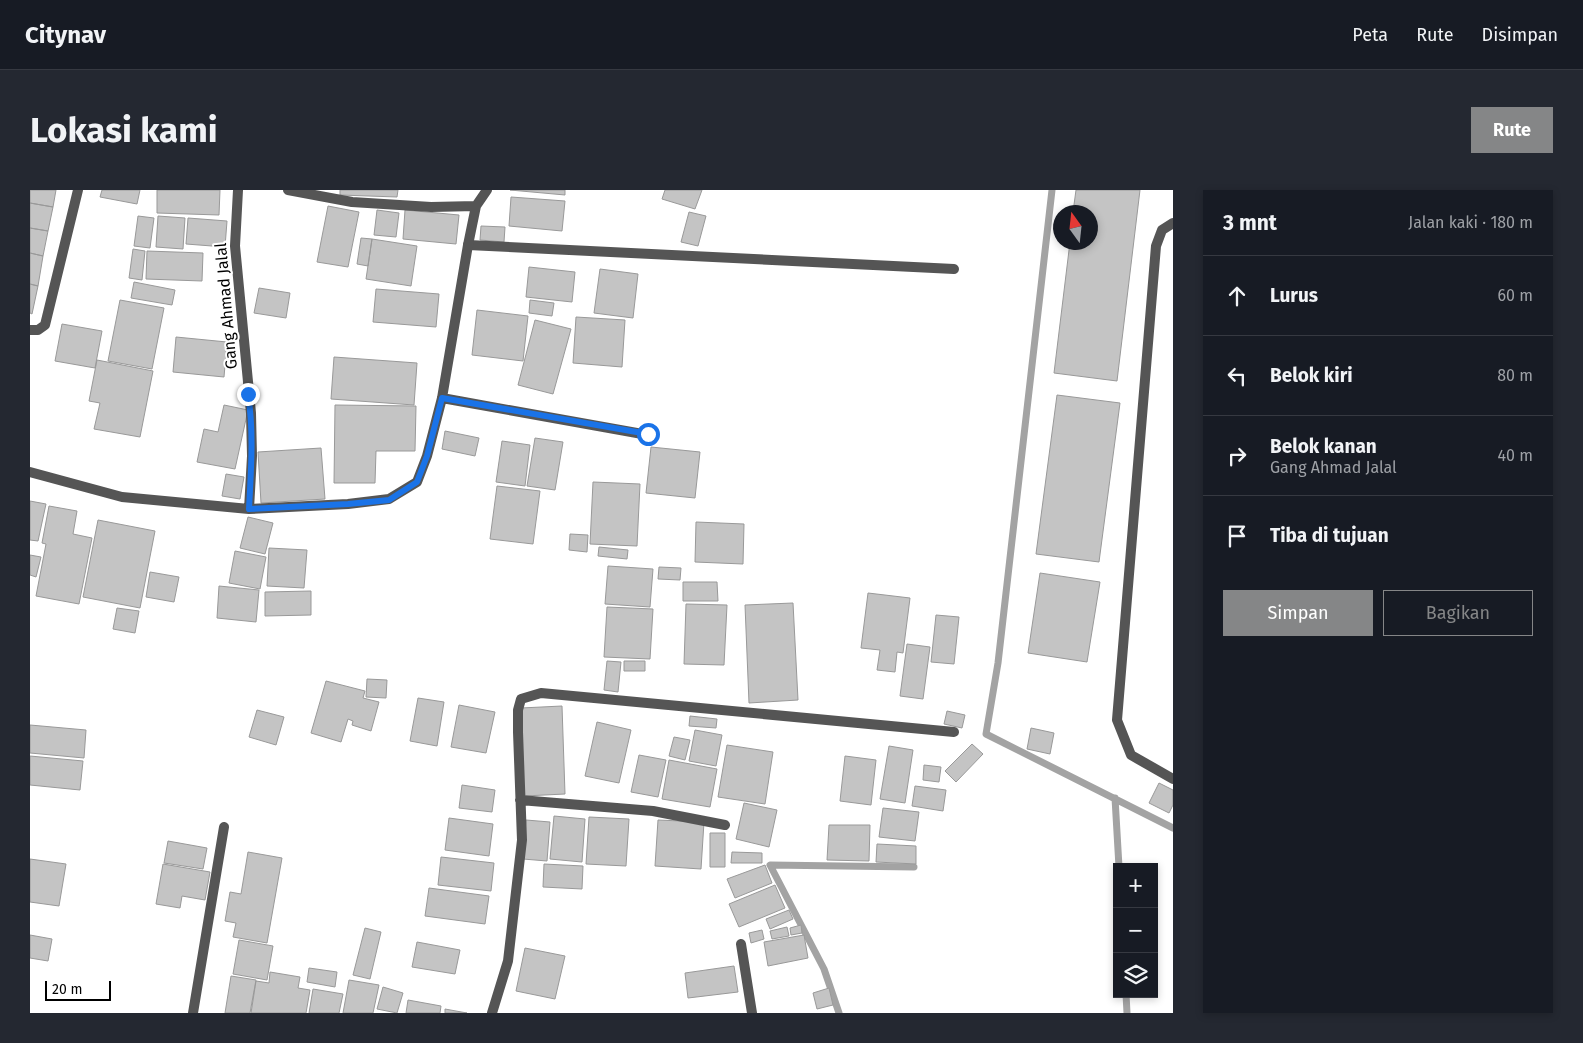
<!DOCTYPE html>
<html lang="id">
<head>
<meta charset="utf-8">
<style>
	:root { --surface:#171b24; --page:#242831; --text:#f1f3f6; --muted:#9ea1a6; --line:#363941; --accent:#858687 }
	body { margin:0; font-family:"Fira Sans",sans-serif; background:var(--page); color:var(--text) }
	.controls { position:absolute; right:15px; bottom:15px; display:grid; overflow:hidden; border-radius:0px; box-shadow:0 2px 8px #0003 }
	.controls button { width:45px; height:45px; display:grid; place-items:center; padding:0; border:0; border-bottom:1px solid var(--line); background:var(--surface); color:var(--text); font:25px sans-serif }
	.compass { position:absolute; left:1023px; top:15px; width:45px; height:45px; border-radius:50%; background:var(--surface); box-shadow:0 2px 8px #0003; rotate:345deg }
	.scale { position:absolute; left:15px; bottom:12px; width:66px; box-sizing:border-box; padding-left:5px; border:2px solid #000; border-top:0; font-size:14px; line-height:18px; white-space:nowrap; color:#000; -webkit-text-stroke:4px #fff; paint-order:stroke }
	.stop { position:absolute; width:15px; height:15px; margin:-11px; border:4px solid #1a73e8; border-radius:50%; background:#fff }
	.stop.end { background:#1a73e8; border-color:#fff; box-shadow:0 1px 5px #0008 }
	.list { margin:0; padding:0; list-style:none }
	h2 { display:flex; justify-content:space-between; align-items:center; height:65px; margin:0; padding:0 20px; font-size:21px }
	h2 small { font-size:16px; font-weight:400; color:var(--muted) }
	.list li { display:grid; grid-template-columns:32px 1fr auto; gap:15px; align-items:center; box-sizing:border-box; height:80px; padding:0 20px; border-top:1px solid var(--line) }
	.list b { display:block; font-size:19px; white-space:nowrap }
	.list p { margin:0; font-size:16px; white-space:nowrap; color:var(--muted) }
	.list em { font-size:16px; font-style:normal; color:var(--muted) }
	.actions { display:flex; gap:10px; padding:15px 20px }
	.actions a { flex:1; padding:11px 0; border:1px solid var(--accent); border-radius:0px; text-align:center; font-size:18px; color:var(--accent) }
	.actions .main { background:var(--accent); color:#fff }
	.icon { flex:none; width:28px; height:28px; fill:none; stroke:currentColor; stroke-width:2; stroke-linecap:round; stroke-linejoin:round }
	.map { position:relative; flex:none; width:1143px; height:823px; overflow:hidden; border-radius:0px }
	header { display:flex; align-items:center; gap:30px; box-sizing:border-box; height:70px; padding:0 25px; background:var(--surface); border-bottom:1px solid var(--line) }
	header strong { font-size:24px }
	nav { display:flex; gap:28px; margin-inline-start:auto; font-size:18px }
	.intro { display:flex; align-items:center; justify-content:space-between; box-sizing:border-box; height:120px; padding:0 30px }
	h1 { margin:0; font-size:35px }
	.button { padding:12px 22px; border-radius:0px; background:var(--accent); color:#fff; font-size:18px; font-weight:700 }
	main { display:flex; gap:30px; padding:0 30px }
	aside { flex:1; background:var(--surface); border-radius:0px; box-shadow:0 2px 8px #0003 }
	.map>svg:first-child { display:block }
</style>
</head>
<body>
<header>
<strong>Citynav</strong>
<nav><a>Peta</a><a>Rute</a><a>Disimpan</a></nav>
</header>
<div class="intro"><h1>Lokasi kami</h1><a class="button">Rute</a></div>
<main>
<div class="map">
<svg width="1143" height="823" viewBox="0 0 1143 823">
	<rect width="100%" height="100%" fill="#fff"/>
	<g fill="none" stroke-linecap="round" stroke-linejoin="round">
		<!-- stream -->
		<path stroke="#a3a3a3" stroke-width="7" d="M1022,0L968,473L956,544L1143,638
			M1085,608L1089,677
			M1096,804L1097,823
			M809,823L794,779L740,675L884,677"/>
	</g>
	<!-- building -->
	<path fill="#c4c4c4" stroke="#999" d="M0,0H26L23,17L0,13Z
		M72,0H110L107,14L70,7Z
		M127,0H190L189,25L127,23Z
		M310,0H368L367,7L310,5Z
		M480,0H535V5Z
		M635,0H672L665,19L632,9Z
		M1046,0H1110L1087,191L1024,183L1040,52H1060V22H1043Z
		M481,7L535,11L532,41L479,36Z
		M0,13L23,17L18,41L0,38Z
		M298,16L329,22L318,77L287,72Z
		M347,20L369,23L366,47L344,45Z
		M375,20L429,25L426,54L373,49Z
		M659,22L676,26L668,56L651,52Z
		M108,26L124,28L120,58L104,56Z
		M128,26L155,28L153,59L126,57Z
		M158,28L197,31L195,57L156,54Z
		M451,36L475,37L474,52L450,50Z
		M0,38L18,41L13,66L0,63Z
		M331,48L342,49L338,76L327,74Z
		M342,49L387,56L381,96L336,89Z
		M103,59L115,61L112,90L99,88Z
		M117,61L173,63L172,91L116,89Z
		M0,63L13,66L8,96L0,94Z
		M499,77L545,82L542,112L496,107Z
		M570,79L608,84L603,128L564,123Z
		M104,92L145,100L142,115L101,108Z
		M0,94L8,96L2,124L0,123Z
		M229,98L260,103L256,128L224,123Z
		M346,99L409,104L406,137L343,132Z
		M90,110L134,118L122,179L78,171Z
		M500,110L524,113L522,126L499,123Z
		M447,120L498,126L493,171L442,165Z
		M546,127L595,130L592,177L543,173Z
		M505,130L541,139L523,204L488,195Z
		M32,134L72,141L65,178L25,171Z
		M146,147L197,152L194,187L143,182Z
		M304,167L387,173L384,215L301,209Z
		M67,170L123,181L110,247L64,239L70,213L59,211Z
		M1027,205L1090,213L1069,372L1006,364Z
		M194,215L218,220L205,279L167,272L174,239L188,242Z
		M305,215L386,216L385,261H346L345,293H304Z
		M415,241L449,248L445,266L412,259Z
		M505,248L533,252L525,300L497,296Z
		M472,251L500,255L495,296L466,292Z
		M621,257L670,262L665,308L616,303Z
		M291,258L295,309L231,313L228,262Z
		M196,284L214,287L210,309L192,306Z
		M563,292L610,294L607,356L560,354Z
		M467,296L510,301L503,354L460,349Z
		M0,311L16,314L8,351L0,350Z
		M19,316L47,321L43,344L62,348L49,414L6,406L16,354L12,353Z
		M218,327L243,333L235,364L210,358Z
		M68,330L125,341L110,418L53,407Z
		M666,332L714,334L713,374L665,372Z
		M540,344L558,345L557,362L539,360Z
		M569,357L598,360L597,369L568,366Z
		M239,358L277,360L274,398L237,396Z
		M205,361L236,367L230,399L199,393Z
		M0,365L11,367L6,387L0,385Z
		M578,376L623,379L620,417L575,414Z
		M629,377L651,378L650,390L628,389Z
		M120,382L149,387L144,412L116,407Z
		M1010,383L1070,392L1057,472L998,463Z
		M653,392H687L688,411H653Z
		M189,396L229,400L226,432L187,428Z
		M281,401V425L235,426V402Z
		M838,403L880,408L873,463L867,462L865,482L847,480L850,460L831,458Z
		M763,413L768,510L719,513L715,415Z
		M656,414L697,415L694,475L654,474Z
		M577,417L623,419L620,469L574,467Z
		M87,418L109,421L105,443L83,439Z
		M906,425L929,427L924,474L901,472Z
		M877,454L900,457L893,509L870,506Z
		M577,471L591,472L588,502L574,500Z
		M594,471H615V481H594Z
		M337,489L357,490L356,508L336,507Z
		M296,491L335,501L333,508L349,512L341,541L322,535L323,531L318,529L311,552L281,543Z
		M388,508L414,512L407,556L380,551Z
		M429,515L465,522L456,563L421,557Z
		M532,516L535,604L494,606L491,518Z
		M227,520L254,527L246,555L219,547Z
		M917,521L935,525L932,538L914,534Z
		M660,526L687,529L686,538L659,536Z
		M567,532L601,540L589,593L555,586Z
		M0,535L56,540L54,568L0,563Z
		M1001,538L1024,543L1020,564L997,559Z
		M665,540L692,545L686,576L659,571Z
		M644,547L660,550L655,570L639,566Z
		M942,554L953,564L926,592L915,581Z
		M697,555L743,562L735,614L688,607Z
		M859,556L883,560L875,613L850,609Z
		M609,565L636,570L628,607L601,602Z
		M0,566L53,571L50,600L0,595Z
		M815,566L846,570L841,615L810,611Z
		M639,570L687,579L680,617L632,609Z
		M894,575L911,577L909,592L893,590Z
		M1129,593L1143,600V615L1139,623L1119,613Z
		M432,595L465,600L462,622L429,618Z
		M885,596L916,600L913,621L882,616Z
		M714,613L747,620L739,657L706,649Z
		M853,618L889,622L885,651L849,647Z
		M524,626L555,629L552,672L520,669Z
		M559,627L599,629L596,676L556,674Z
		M419,628L463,634L459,666L415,660Z
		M496,630L520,632L517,671L493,669Z
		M628,630L674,632L671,679L625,676Z
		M799,635H840L839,671L797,670Z
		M680,643H695V677H680Z
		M138,651L177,658L173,679L134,673Z
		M847,654L886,656V674L846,672Z
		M218,662L252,668L237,753L203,747L206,733L195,731L200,702L211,704Z
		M702,662L732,663V673H701Z
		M411,667L464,673L461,701L408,695Z
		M0,669L36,674L29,716L0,712Z
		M133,674L180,682L175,710L152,706L150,718L126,714Z
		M514,674L553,676L552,699L513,697Z
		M735,675L742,693L705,708L697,689Z
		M745,695L755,718L709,737L699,714Z
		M399,698L459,706L455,734L395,726Z
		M759,720L763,729L740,739L736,729Z
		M771,735L772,743L761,745L760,738Z
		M757,737L759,746L742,749L740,741Z
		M335,738L351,742L340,789L323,785Z
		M732,740L734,749L721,753L719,743Z
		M0,745L22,749L18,771L0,768Z
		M774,745L778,768L738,776L734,752Z
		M209,750L243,756L237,790L203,784Z
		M387,752L430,760L425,784L382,777Z
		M495,758L535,766L525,809L486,801Z
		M704,776L708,802L658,808L655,783Z
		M279,778L307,782L305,797L277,792Z
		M240,782L270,787L268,798L280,800L276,823H221L226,791L239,793Z
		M201,786L226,790L220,823H195Z
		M319,790L349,795L343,823H313Z
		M353,797L373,803L367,823L347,819Z
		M799,798L803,815L787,819L783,803Z
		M283,799L313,804L309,823H279Z
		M378,810L411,816L410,823H376Z
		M415,819L437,823H415Z"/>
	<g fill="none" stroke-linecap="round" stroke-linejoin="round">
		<!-- service -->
		<path stroke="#555" stroke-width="10" d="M1143,33L1132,40L1126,56L1087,530L1101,565L1143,589
			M438,55L924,79
			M0,140H8L15,135L48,0"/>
		<!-- minor -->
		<path stroke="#555" stroke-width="10" d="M208,0L205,56L221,223L222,266L219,319
			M258,0L322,12L401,17L446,16
			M412,208L618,245
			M0,282L92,307L219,319L318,314L359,309L387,292L397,266L412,208L438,55L446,16L457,0
			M490,610L623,621L695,635
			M711,754L722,823
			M163,823L194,637
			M462,823L478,771L492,650L488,542V520L491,509L511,503L924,542"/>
	</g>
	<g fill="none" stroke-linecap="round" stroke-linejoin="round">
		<!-- route -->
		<path stroke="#1a73e8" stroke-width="6" d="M218,204C224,242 221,280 219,319L318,314L359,310L387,292L397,266L412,208L618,244"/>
	</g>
	<g text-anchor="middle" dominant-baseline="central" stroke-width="4" stroke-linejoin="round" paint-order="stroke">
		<!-- street labels -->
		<g font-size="16" fill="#000" stroke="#fff">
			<text transform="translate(196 116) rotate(-95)">Gang Ahmad Jalal</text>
		</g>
	</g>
</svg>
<div class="controls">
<button>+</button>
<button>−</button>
<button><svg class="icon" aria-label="layers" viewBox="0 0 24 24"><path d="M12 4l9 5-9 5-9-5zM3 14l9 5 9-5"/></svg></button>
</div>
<svg class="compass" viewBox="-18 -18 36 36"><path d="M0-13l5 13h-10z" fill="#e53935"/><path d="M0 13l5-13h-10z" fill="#9ea1a6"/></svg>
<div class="scale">20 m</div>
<div class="stop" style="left:618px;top:244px"></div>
<div class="stop end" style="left:218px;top:204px"></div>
</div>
<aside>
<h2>3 mnt<small>Jalan kaki · 180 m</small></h2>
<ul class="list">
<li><svg class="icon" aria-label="ahead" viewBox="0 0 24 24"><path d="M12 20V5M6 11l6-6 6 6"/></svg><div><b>Lurus</b></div><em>60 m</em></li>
<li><svg class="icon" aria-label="left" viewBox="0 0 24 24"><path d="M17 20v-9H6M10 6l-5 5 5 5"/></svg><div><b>Belok kiri</b></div><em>80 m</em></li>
<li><svg class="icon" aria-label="right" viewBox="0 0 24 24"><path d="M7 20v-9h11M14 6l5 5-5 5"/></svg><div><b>Belok kanan</b><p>Gang Ahmad Jalal</p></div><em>40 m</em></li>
<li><svg class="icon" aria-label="arrive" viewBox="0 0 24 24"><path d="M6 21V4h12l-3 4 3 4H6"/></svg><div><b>Tiba di tujuan</b></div></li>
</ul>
<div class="actions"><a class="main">Simpan</a><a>Bagikan</a></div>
</aside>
</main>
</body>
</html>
